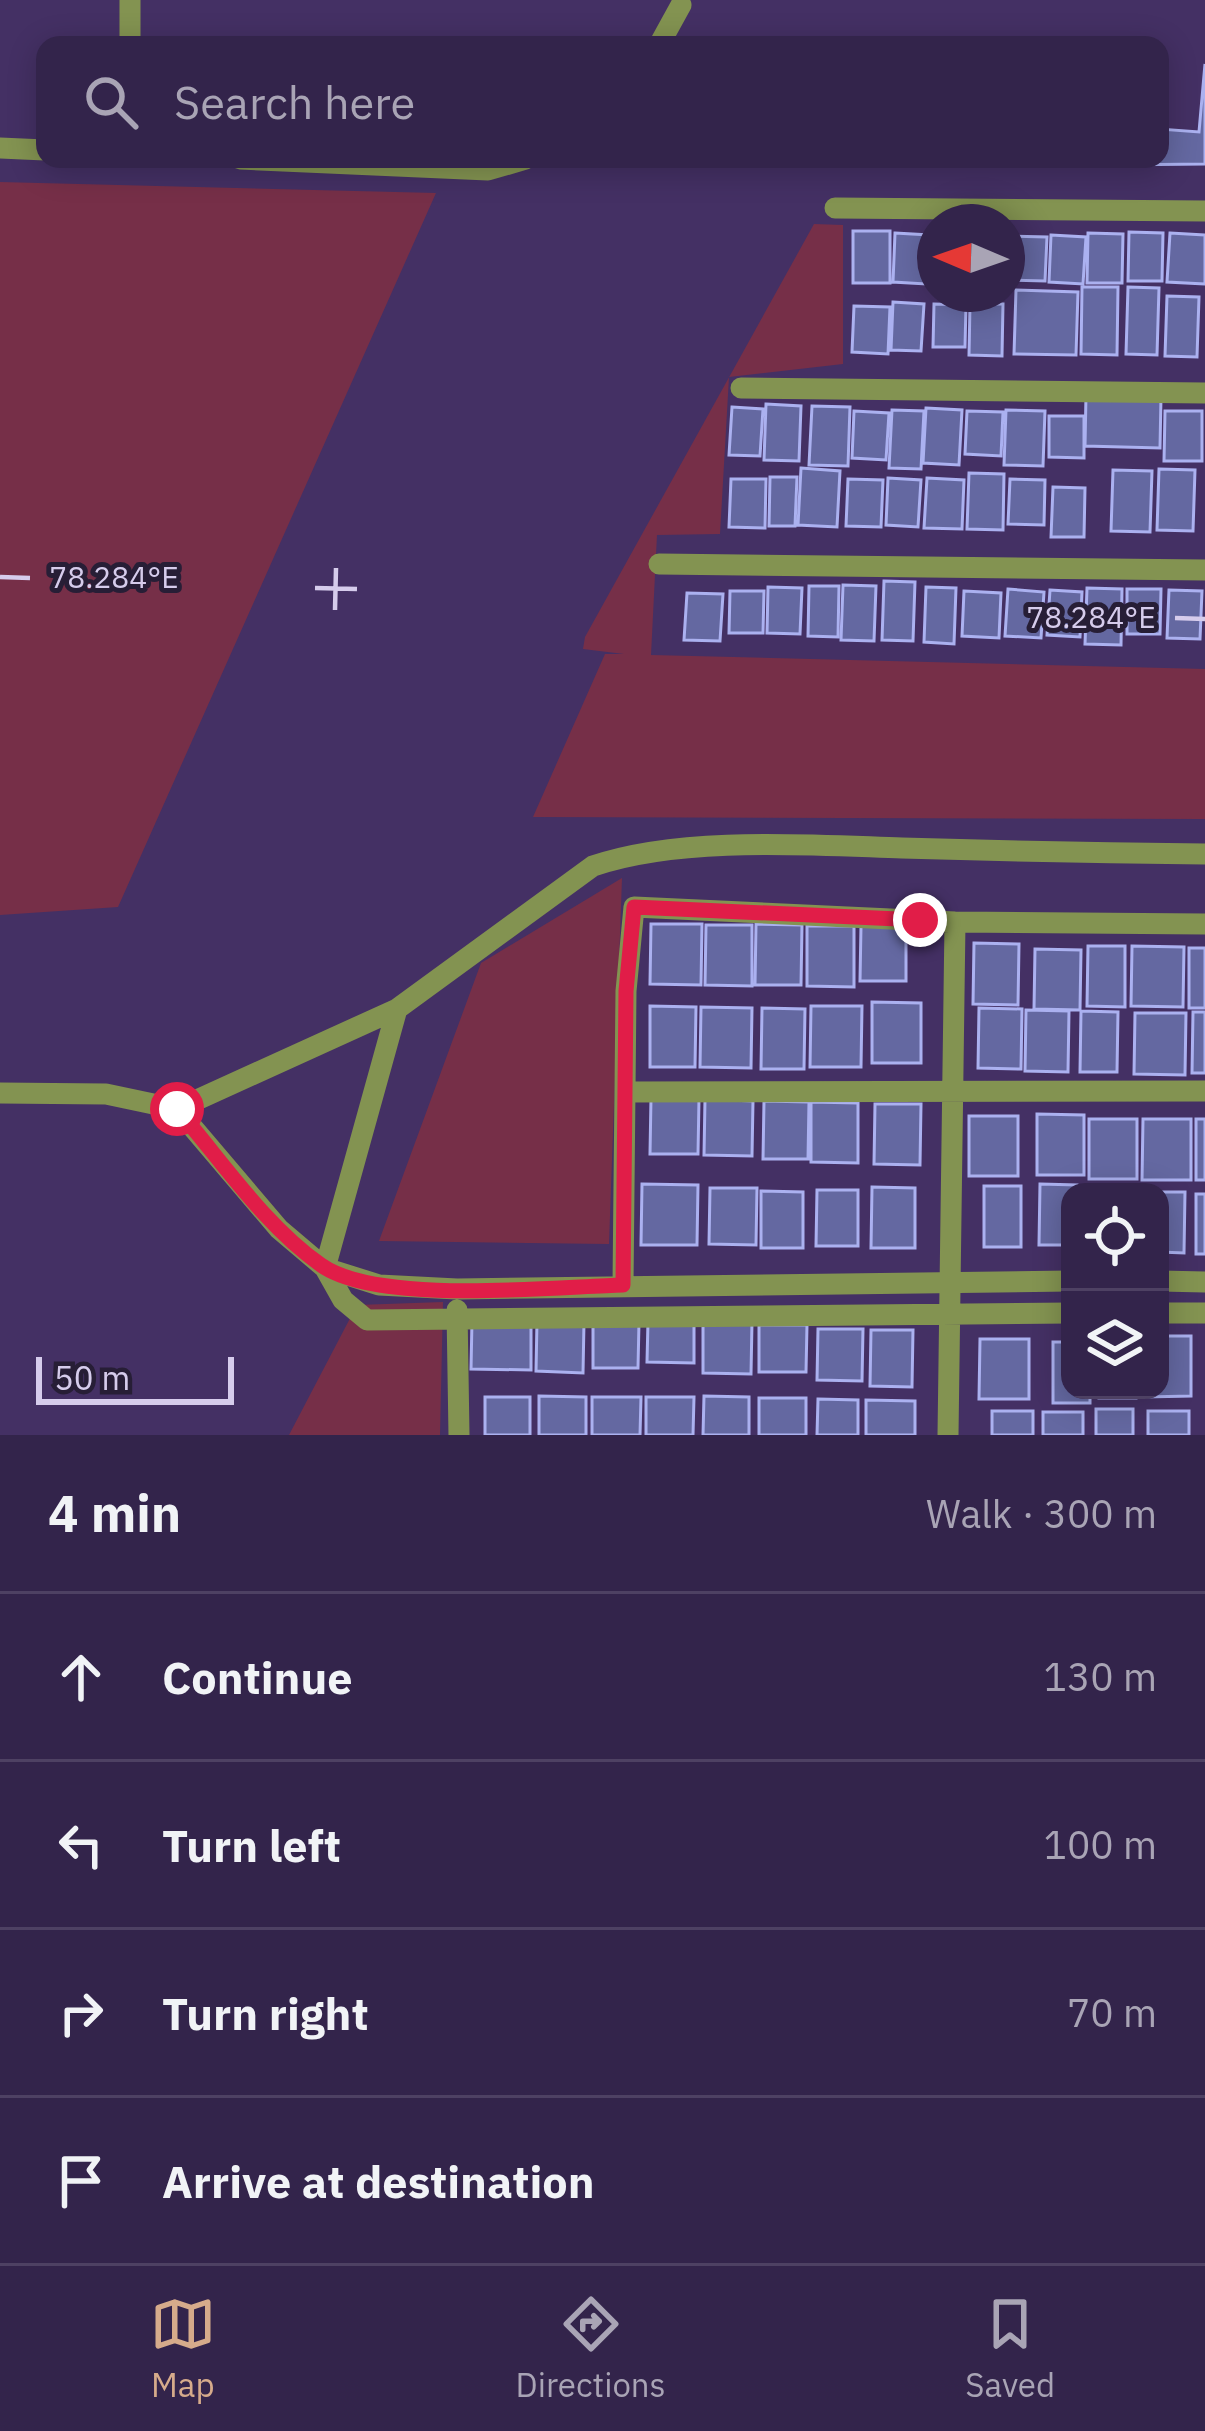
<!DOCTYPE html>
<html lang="en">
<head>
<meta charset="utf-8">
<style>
	:root { --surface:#33244b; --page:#3e3055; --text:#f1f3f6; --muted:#a9a4b5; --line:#4e4163; --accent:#d6ab8b }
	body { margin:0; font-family:"IBM Plex Sans",sans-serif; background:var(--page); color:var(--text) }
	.controls { position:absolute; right:36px; bottom:36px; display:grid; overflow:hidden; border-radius:24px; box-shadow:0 6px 30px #0003 }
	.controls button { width:108px; height:108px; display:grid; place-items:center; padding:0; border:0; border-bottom:3px solid var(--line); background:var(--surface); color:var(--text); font:60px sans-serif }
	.compass { position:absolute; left:917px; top:204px; width:108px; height:108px; border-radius:50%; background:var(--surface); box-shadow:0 6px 30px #0003; rotate:272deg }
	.scale { position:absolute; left:36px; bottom:30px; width:198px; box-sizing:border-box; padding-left:12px; border:6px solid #d6ccec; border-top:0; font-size:33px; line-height:42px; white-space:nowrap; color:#d6ccec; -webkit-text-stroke:9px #271e36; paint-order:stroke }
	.stop { position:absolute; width:36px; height:36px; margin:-27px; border:9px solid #e11d48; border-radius:50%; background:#fff }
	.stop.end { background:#e11d48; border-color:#fff; box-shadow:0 3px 12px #0008 }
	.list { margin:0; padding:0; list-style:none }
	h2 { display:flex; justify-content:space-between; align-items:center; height:156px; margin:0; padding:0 48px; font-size:51px }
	h2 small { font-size:39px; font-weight:400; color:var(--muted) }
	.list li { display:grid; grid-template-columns:78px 1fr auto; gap:36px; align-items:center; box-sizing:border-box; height:168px; padding:0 48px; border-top:3px solid var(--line) }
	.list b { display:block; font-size:45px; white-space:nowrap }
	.list em { font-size:39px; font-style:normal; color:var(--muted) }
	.icon { flex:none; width:66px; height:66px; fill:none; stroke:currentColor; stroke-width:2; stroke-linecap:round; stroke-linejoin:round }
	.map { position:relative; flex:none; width:1205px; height:1435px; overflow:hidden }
	.search { position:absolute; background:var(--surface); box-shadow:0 6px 30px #0003; left:36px; right:36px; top:36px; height:132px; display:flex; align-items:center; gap:30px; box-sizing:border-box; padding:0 42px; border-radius:24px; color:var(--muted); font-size:45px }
	.sheet { height:828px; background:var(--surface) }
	nav { display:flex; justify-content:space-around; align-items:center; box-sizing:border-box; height:168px; border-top:3px solid var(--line); background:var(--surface); font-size:33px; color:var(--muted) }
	nav a { display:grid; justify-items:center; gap:6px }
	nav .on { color:var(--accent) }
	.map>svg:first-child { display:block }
</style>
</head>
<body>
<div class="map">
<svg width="1205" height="1435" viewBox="0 0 1205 1435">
	<rect width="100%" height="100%" fill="#443064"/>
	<!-- green -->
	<path fill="#762f48" d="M0,182L436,193L118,907L0,915Z
		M814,224L843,225V364L729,377L720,534L657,535L651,655L1205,669V819L533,817L605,654H624L583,649L585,637Z
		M622,878L609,1244L379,1241L481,963Z
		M443,1302L440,1435H289L357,1305Z"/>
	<!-- building -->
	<path fill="#6468a1" stroke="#abb1f0" stroke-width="3" d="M1205,64V164L1020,166V159H1160V129L1199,132Z
		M853,231H890V283H853Z
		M1129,232L1163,233L1162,281H1128Z
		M895,233L929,235L926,284L893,282Z
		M1088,233L1123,234L1122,283H1087Z
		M1170,233L1205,235V284L1167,282Z
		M1051,235L1086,237L1083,284L1049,282Z
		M1011,236L1047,237L1045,281L1010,280Z
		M1082,287H1118L1117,355L1081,354Z
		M1128,287L1159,288L1157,355L1126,354Z
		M1016,290L1078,292L1076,355L1014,354Z
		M1167,296L1199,297L1197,357L1165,356Z
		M893,302L924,304L921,351L891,350Z
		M934,304L966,305L965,347H933Z
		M970,304H1003L1002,356L969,355Z
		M854,306L890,307L888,354L852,352Z
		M1086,395L1161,397L1160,448L1085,446Z
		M766,404L801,406L799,461L764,460Z
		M812,406L850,407L848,466L809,465Z
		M732,407L763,409L760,456L729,455Z
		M926,408L962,410L959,465L923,463Z
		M892,410L924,411L921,469L889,468Z
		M1006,410L1045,411L1043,466L1004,465Z
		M854,411L889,413L886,460L852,458Z
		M967,411L1003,412L1001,456L965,454Z
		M1165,411H1202V461H1164Z
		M1049,416H1084V458L1049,457Z
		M801,468L840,471L837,527L798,525Z
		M1159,469L1195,470L1193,531L1157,530Z
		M1113,470L1152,471L1150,532L1111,531Z
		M969,473L1004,474L1003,530L967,529Z
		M770,477H797L795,526H769Z
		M888,478L921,480L918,527L886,525Z
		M927,478L964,480L962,529L924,528Z
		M731,479H766L765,528L729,527Z
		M848,479L883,480L881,527L846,526Z
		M1010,479L1045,480L1044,525L1008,524Z
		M1053,487L1085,488L1084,537H1051Z
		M884,581L915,582L913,641L882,640Z
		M843,585L876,586L874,641L841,640Z
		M809,586H839L838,637L808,636Z
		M768,587L802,588L800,634L767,633Z
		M926,587L956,588L954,644L924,642Z
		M1087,588L1122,589L1121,645L1085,644Z
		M1008,589L1044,592L1041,638L1005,636Z
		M1127,589H1161L1160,634H1127Z
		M1050,590L1082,592L1080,637L1047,635Z
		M1169,590L1202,591L1200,639L1167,638Z
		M730,591H764L763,633H729Z
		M964,591L1001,593L999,638L962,636Z
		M687,593L723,594L720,641L684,640Z
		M651,924H702L701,985L650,984Z
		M756,924L802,925L801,985H755Z
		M706,925H752V986L705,985Z
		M807,926H854V987L807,986Z
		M861,926H906V981H860Z
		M974,943L1019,944L1018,1005L973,1004Z
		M1088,946H1125V1007L1087,1006Z
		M1132,946L1184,947L1183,1007L1131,1006Z
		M1189,948H1205V1008H1189Z
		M1035,949L1081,950L1080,1010L1034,1009Z
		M872,1002L921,1003V1063H872Z
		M650,1006L696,1007L695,1067H650Z
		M811,1006H862L861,1067H810Z
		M701,1007L752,1008L751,1068L700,1067Z
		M762,1008L805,1009L804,1069H761Z
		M979,1008L1022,1009L1021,1069L978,1068Z
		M1026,1010L1069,1011L1068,1072L1025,1071Z
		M1081,1011L1118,1012L1117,1072H1080Z
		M1193,1012H1205V1073H1192Z
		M1135,1013H1186L1185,1075L1134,1074Z
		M651,1098L699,1099L698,1154H650Z
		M705,1099L753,1101L752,1156L704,1155Z
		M764,1101L809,1102L808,1159H763Z
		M811,1102L858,1103V1163L811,1162Z
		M875,1104H921L920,1165L874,1164Z
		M1037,1114L1084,1115V1175H1037Z
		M969,1116H1018V1176H969Z
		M1089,1119H1137V1179H1089Z
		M1143,1119H1191V1180H1142Z
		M1196,1119H1205V1180H1196Z
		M642,1184L698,1185L697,1245H641Z
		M1040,1184L1077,1185V1192H1070V1245H1039Z
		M984,1186H1021V1247H984Z
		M872,1187L915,1188V1248H871Z
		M710,1188H757L756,1245L709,1244Z
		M817,1190H858V1246H816Z
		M761,1191L803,1192V1248H761Z
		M1160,1192H1185L1184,1253L1160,1252Z
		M1196,1194H1205V1254H1196Z
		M472,1320L531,1321V1370L471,1369Z
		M537,1321L584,1322L583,1373L536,1371Z
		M593,1321L639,1322L638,1368H593Z
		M648,1321H694V1363L647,1362Z
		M703,1322H752L751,1374L703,1373Z
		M759,1325H807L806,1372H759Z
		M818,1329H863L862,1381L817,1380Z
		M871,1330H913L912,1387L870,1386Z
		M1160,1336H1191V1396L1145,1397V1390H1160Z
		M980,1339H1029V1399H979Z
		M1053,1342H1070V1390H1090V1403H1053Z
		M1099,1390H1136V1398H1099Z
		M539,1396L586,1397V1435H539Z
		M704,1396L749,1397V1435H703Z
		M485,1397H530V1435H485Z
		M592,1397H641L640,1435H592Z
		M646,1397H694L693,1435H646Z
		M759,1398H806V1435H759Z
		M818,1399L858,1400V1435H817Z
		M866,1400L915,1401V1435H866Z
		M1096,1409H1133V1435H1096Z
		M992,1411H1033V1435H992Z
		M1148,1411H1189V1435H1148Z
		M1043,1412H1083V1435H1043Z"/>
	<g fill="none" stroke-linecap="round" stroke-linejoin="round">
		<!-- minor -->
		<path stroke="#839351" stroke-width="21" d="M130,45V0
			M659,45L681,5
			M0,148L45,150
			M240,159L488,170L526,159
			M835,208L1205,211
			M741,388L1205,393
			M659,564L1205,570
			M625,1092L1205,1091
			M0,1093L106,1094L177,1109L397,1009L593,866C680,836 809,845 902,848C1003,851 1104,853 1205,854
			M177,1109L279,1229L325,1268L343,1300L367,1320L1070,1313
			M325,1268L379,1285L457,1289L1070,1281
			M325,1268L397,1009
			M1160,1281L1205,1282
			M623,1285L626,991L634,907L955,922L1205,924
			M457,1310L459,1435
			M1160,1313H1205
			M948,1435L955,922"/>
	</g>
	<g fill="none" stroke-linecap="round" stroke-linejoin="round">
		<!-- route -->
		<path stroke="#e11d48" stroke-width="15" d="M177,1109C222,1161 264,1225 321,1265C377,1305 552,1287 623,1285L626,991L634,907L920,920"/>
	</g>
	<!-- ticks -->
	<path fill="none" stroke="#d6ccec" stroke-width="4.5" d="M0,577L30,578M315,588L357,589M335,610L336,568M1175,618L1205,619"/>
	<g font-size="30" text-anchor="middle" fill="#d6ccec" stroke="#271e36" stroke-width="10" stroke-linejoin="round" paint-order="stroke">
		<text x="114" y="588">78.284°E</text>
		<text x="1091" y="628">78.284°E</text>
	</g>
</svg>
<div class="controls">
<button><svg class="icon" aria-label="locate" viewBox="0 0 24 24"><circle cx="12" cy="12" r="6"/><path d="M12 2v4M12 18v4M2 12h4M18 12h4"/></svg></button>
<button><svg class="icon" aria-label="layers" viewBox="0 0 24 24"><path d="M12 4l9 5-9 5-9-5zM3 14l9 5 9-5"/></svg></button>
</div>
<svg class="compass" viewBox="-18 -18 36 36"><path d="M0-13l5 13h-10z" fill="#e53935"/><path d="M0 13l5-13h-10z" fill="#a9a4b5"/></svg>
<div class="scale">50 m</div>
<div class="stop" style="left:177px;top:1109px"></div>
<div class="stop end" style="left:920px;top:920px"></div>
<div class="search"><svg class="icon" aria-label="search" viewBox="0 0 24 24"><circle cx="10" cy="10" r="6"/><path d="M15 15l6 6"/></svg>Search here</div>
</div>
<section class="sheet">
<h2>4 min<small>Walk · 300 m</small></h2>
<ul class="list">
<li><svg class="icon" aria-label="ahead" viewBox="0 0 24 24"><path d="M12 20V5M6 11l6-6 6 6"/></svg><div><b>Continue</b></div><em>130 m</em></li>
<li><svg class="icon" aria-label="left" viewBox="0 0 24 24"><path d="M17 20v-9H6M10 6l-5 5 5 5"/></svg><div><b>Turn left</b></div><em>100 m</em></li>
<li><svg class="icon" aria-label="right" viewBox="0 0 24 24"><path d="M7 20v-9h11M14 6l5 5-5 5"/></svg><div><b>Turn right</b></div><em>70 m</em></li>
<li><svg class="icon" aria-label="arrive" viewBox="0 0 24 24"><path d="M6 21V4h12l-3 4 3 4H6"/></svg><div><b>Arrive at destination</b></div></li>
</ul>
</section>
<nav>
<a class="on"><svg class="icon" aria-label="map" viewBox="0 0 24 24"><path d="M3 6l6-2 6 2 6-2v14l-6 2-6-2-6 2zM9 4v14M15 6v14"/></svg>Map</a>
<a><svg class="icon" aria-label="directions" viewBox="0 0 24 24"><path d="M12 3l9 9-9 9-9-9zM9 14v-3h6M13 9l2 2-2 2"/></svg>Directions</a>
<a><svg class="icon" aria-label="saved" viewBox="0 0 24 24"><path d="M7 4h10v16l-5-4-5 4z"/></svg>Saved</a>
</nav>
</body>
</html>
